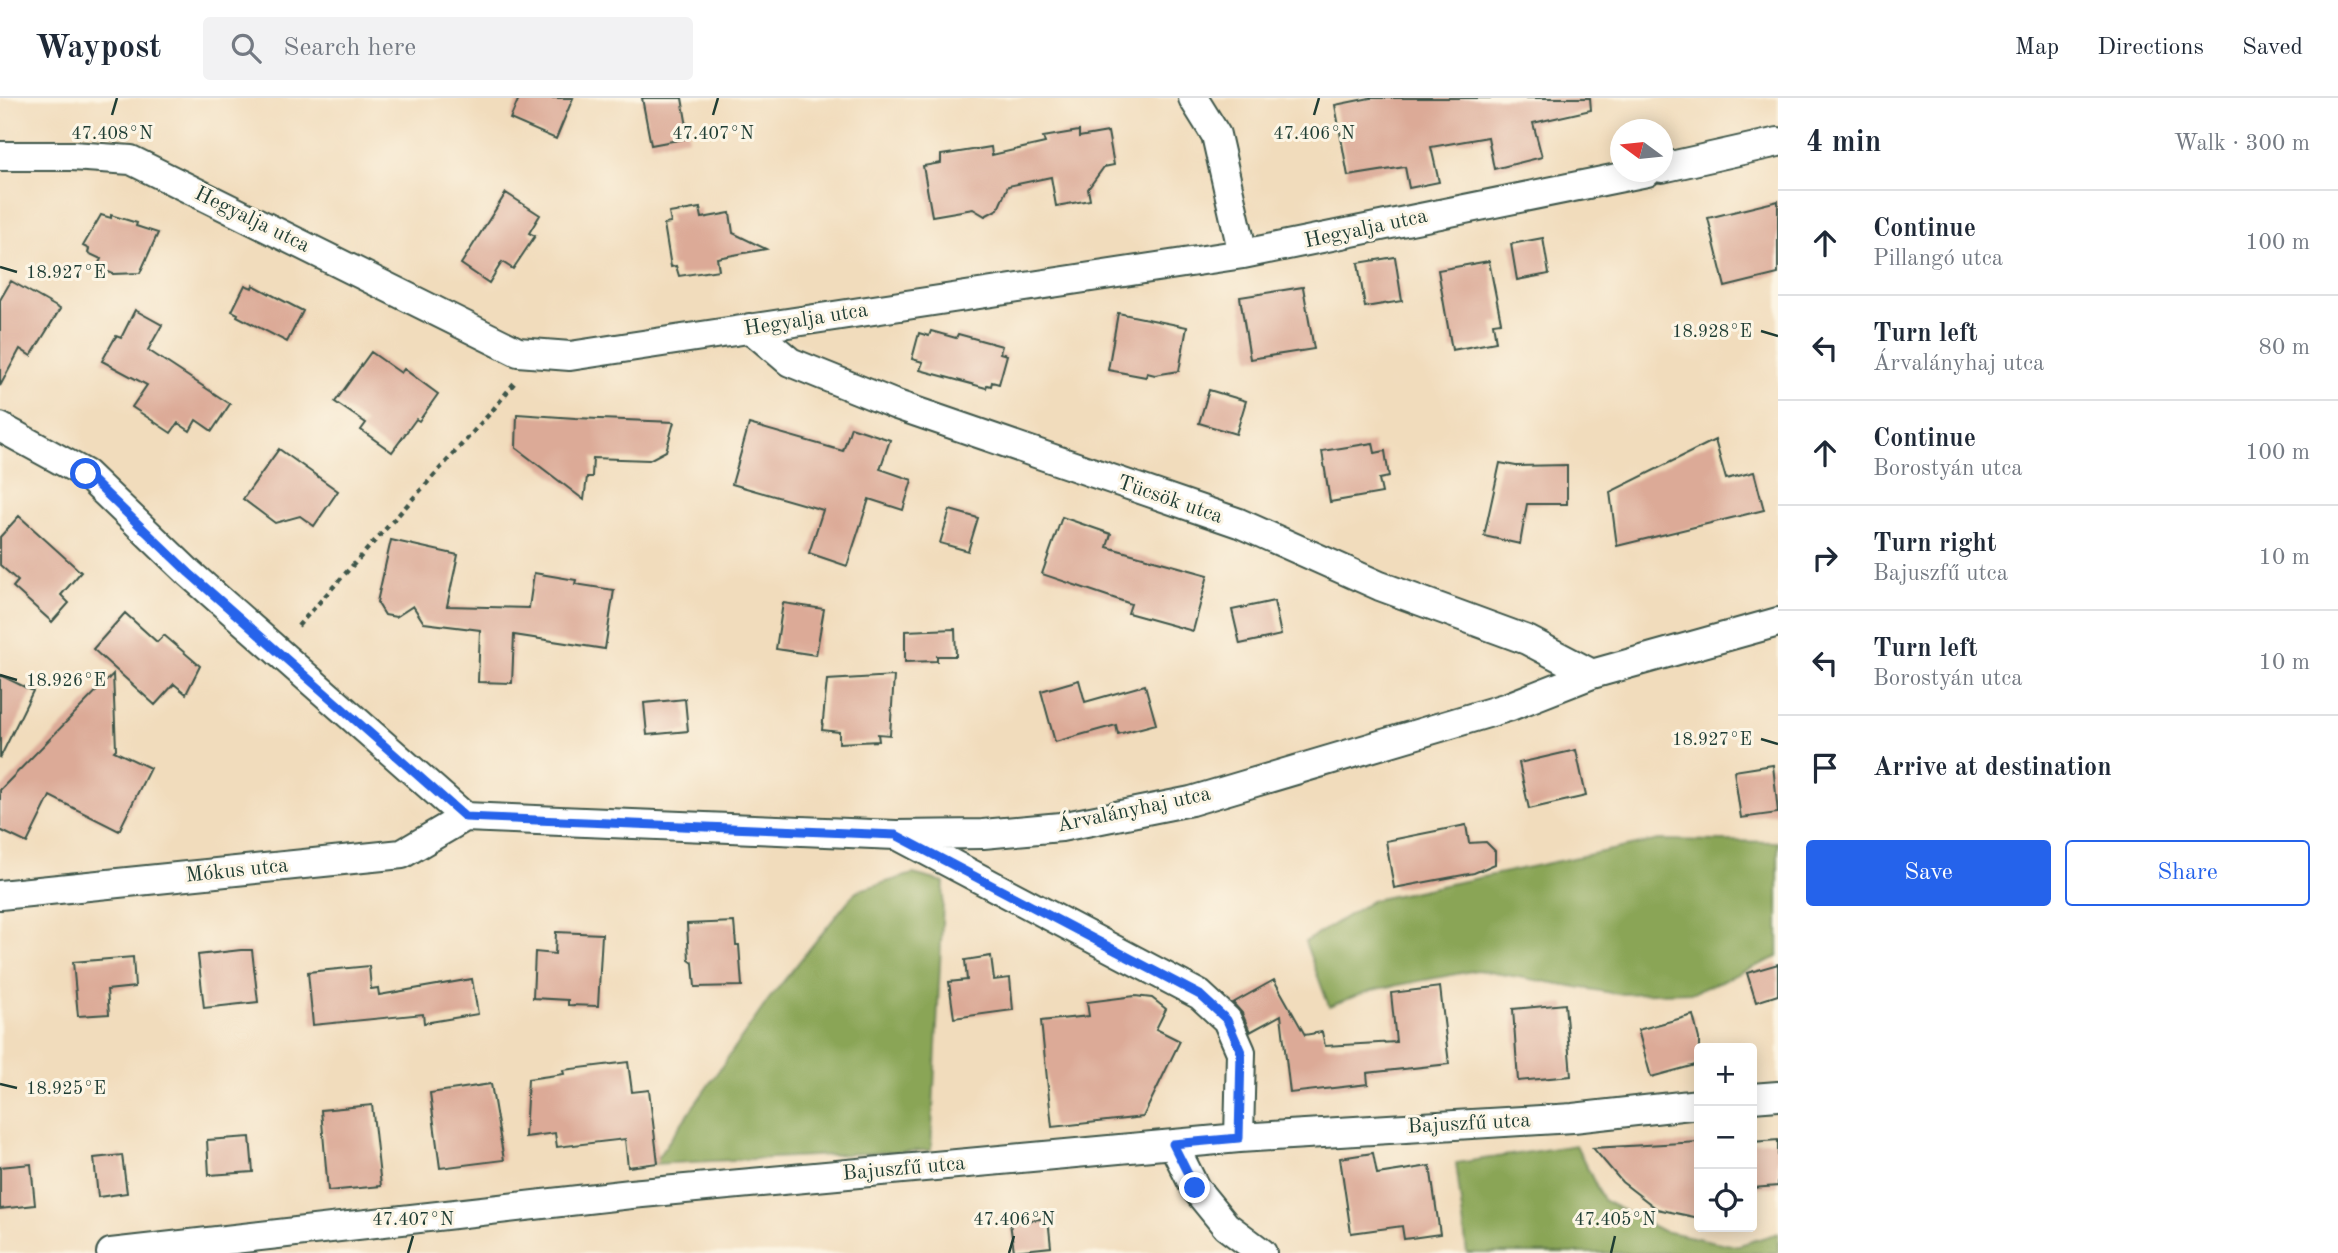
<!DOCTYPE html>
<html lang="en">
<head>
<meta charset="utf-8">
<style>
	:root { --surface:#fff; --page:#f2f2f3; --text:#1f2937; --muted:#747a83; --line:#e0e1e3; --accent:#2563eb }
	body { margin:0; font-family:"Old Standard TT",serif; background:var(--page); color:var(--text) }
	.controls { position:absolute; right:21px; bottom:21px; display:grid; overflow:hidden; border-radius:7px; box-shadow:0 4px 18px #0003 }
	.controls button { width:63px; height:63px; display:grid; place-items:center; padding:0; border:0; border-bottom:2px solid var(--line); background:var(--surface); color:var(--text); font:35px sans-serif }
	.compass { position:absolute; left:1610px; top:21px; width:63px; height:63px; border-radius:50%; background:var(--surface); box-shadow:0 4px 18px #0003; rotate:285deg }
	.stop { position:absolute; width:21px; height:21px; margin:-16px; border:5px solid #2563eb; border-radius:50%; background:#fff }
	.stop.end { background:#2563eb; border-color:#fff; box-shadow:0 2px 7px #0008 }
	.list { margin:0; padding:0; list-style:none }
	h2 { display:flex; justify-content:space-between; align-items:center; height:91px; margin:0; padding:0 28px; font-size:30px }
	h2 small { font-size:23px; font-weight:400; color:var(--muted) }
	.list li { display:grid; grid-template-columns:46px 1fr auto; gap:21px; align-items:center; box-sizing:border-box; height:105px; padding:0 28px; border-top:2px solid var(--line) }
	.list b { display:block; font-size:26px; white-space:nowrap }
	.list p { margin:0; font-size:23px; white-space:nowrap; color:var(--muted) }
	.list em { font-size:23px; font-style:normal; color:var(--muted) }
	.actions { display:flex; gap:14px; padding:21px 28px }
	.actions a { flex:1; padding:16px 0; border:2px solid var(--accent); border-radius:7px; text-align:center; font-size:24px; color:var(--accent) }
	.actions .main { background:var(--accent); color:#fff }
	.icon { flex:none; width:38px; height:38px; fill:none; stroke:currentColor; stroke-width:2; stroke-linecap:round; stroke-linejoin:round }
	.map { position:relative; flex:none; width:1778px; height:1155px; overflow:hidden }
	header { display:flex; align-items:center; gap:42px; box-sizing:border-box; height:98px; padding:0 35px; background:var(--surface); border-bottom:2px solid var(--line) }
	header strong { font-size:33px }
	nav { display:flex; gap:38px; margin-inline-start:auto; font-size:24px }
	.search { width:490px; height:63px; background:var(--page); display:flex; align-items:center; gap:18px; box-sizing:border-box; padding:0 24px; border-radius:7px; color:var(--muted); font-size:26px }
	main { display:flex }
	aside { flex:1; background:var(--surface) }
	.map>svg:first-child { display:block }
</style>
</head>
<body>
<header>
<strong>Waypost</strong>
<div class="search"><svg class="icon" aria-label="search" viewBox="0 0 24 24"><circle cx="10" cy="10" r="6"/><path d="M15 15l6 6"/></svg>Search here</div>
<nav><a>Map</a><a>Directions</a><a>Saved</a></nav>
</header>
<main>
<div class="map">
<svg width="1778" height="1155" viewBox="0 0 1778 1155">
	<rect width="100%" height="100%" fill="#fcf5e5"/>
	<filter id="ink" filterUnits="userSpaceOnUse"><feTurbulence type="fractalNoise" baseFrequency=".0143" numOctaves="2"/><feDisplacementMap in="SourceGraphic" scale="14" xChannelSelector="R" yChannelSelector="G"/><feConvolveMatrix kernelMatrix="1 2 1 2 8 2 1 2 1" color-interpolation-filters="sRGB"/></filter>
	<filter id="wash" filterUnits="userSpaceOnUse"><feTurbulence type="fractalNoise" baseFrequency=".00686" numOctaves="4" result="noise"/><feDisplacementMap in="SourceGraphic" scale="28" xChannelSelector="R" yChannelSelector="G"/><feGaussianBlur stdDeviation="1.57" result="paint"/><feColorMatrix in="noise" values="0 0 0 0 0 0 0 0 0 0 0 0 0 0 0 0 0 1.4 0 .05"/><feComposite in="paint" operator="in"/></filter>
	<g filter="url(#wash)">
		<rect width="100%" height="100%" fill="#f1dcbc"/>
		<!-- forest -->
		<path fill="#8aa556" stroke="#547145" stroke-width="2" d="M1659,742L1778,744V859L1695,894L1618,896L1477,872L1372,892L1329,908L1305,844L1373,802Z
			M913,776L944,784L931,1052L653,1066L769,901L856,793Z
			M1576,1047L1603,1102L1663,1133L1736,1148L1778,1135V1155H1467L1456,1065Z"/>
		<g id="blocks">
			<!-- building -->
			<path fill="#dcaa97" d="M519,0H573L556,41L510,21Z
				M642,0H682L689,40L651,47Z
				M1370,0H1590L1591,12L1533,25L1542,59L1494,71L1488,39L1431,49L1439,84L1409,90L1405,69L1348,78L1335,7Z
				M1079,33V39L1108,34L1114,67L1104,69L1088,91L1090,102L1056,108L1051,79L1008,88L998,111L985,118L973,111L932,118L923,68L941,65V57L991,49L992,57L1045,45L1043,39Z
				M506,95L540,117L529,135L535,138L513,171L502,164L489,185L461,166Z
				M1778,103V176L1725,189L1708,120Z
				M700,110L702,120L730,115L733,135L766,151L717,160L719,172L679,178L676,168L671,169L664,126L671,125L669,115Z
				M101,117L111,120V117L137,125L136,128L158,135L140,175L113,176L97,169L101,161L88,155L89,151L83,148Z
				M1543,140L1549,176L1517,182L1511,146Z
				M1395,159L1402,203L1365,209L1358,165Z
				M1489,163L1501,224L1493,225L1496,244L1452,252L1438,172Z
				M11,183L60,211L31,258L20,251L0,288V202Z
				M245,187L252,190L253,187L303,213L287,244L237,218L238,216L232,213Z
				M1303,189L1314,251L1250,261L1240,199Z
				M135,212L162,227L148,252L230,306L212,333L196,322L190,333L178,325L171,335L132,309L147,287L102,263L116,238L121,240Z
				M1118,215L1187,229L1179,273L1155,277L1147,275L1146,279L1108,272Z
				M931,233L956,240L958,236L1002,248L1000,255L1007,257L999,286L992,284L991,288L987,287L986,290L920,272L923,264L912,261L919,235L929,238Z
				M371,254L401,275L404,271L438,296L419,323L416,321L392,354L361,332L366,325L335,304Z
				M1209,292L1246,303L1236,336L1199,325Z
				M517,316L575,320L674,324L666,353L649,362L593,360L592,379H587L584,402L516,350Z
				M749,326L843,353L851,329L890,342L880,371L912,382L903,412L869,401L847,468L809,455L823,412L732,386Z
				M1715,342L1726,381L1754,374L1764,412L1617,448L1610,394Z
				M1373,345L1375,355L1385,353L1389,379L1379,381L1382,395L1330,404L1322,353Z
				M279,351L338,393L314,428L300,418L275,425L243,401Z
				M1500,365L1516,368L1567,367V406H1527L1520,446L1484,438Z
				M950,412L978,420L968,453L940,445Z
				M19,418L81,474L61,497L69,505L52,524L13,489L18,483L0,467V439Z
				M1062,419L1111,436L1107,449L1208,477L1193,533L1128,515L1131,506L1042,476Z
				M391,442L458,457L447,508L529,510L534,475L576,482L575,486L614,492L605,551L514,537L512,585L478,584L480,532L424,525L413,508L396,519L385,517L377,504Z
				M1274,503L1281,537L1240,546L1232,512Z
				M783,505L824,511L816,557L776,551Z
				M125,515L157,544L164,537L200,568L186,596L174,586L155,607L93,551Z
				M955,531L956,558H937V563L905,564V533Z
				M113,576L116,651L114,653L150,670L119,733L50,698L27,745L0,732V692Z
				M0,577L33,593L0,660Z
				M894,578L890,637L878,636L879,643L839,645V634L822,632L827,582Z
				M1079,582L1085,604L1145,587L1156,626L1118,636L1116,627L1055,644L1041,593Z
				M685,601L688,633L647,637L644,605Z
				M1576,652L1586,698L1529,711L1519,665Z
				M1773,667L1778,715L1741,720L1734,673Z
				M1466,727L1469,745L1486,744L1495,753V766L1474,775L1394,790L1386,743Z
				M734,824L736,847H739L742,888L695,889L693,865L689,862L687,826Z
				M556,834L602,836L598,908L568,907V902L533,900L535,854L555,856Z
				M241,852H252L258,904L204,910L198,857Z
				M991,858L994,882L1010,880L1013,912L954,920L949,884L967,882L965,862Z
				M133,859L135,889L107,892L109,916L78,918L73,864Z
				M1778,866V897L1756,904L1747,875Z
				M369,868L371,891L378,890L379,897L472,881L478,916L424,925L423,916L313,927L308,874Z
				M1274,882L1305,937L1322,934L1325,948L1396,944L1391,895L1440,889L1449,966L1367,975L1368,986L1290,995L1281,917L1250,934L1242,915L1233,905Z
				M1135,898L1152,900L1166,911L1156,931L1180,943L1143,1019L1052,1029L1041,923L1089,918L1087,904Z
				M1565,906L1571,978L1518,983L1513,911Z
				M1693,917L1699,941V966L1651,979L1638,932Z
				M628,964L632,994L649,992L658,1065L628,1069L625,1041L557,1049L555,1035L525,1039L528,981L564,976L563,972Z
				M491,986L504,1062L440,1070L430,995Z
				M372,1007L381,1088L328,1093L321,1012Z
				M250,1039L253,1074L209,1077L207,1042Z
				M1778,1042V1088L1752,1090V1044Z
				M1699,1044V1120L1657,1111L1622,1084L1593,1050Z
				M1373,1055L1377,1076L1430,1068L1440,1136L1404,1141L1402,1128L1351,1135L1340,1060Z
				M122,1057L127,1095L98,1099L94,1060Z
				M31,1066L35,1107L0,1111V1069Z
				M1048,1120L1051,1149L1014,1153L1010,1125Z"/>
		</g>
	</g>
	<g filter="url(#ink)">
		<use href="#blocks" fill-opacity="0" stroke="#3e5548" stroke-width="2"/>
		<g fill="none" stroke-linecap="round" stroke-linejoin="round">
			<!-- minor casing -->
			<g stroke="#3e5548" stroke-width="32">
				<path id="minor" d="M1193,0L1216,37L1243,156
					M0,58H72L131,62L518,254L570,258L1243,156L1647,74
					M1662,70L1778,44
					M750,230L790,264L894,306L1239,425L1380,488L1527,542L1592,576
					M0,329L86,376L189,475L465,719
					M465,719L896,737L983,736L1061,729L1191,703L1508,609L1592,576L1778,524
					M899,738L1200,897L1227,922L1241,954L1239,1040
					M0,797L402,756L465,719
					M1752,1000L1778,998
					M1173,1046L1195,1090L1226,1128L1262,1155
					M111,1155L631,1096L1239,1040L1573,1020L1699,1006"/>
			</g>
			<!-- path -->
			<path stroke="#3e5548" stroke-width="4.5" stroke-dasharray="5 5" stroke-linecap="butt" d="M298,528L492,313L515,284"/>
			<!-- minor -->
			<use href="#minor" stroke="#fff" stroke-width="28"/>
		</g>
	</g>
	<g fill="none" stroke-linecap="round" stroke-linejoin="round" filter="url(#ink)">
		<!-- route -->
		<path stroke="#2563eb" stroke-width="9" d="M86,376L189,475L465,719L896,737L1200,897L1227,922L1241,954L1239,1040L1173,1046L1195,1090"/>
	</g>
	<!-- ticks -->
	<path fill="none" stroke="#1f3d34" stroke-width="2.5" d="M112,17L117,0M713,17L718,0M1314,17L1319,0M0,169L17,174M1761,233L1778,238M0,577L17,582M1761,641L1778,646M0,986L17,990M408,1155L413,1138M1009,1155L1014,1138M1611,1155L1615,1138"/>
	<g text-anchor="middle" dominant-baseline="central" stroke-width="6" stroke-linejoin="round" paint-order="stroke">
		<!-- street labels -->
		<g font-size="21" fill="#1f3d34" stroke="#fcf5e5">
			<text transform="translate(252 122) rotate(26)">Hegyalja utca</text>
			<text transform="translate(1366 131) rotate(-12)">Hegyalja utca</text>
			<text transform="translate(806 222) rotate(-9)">Hegyalja utca</text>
			<text transform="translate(1170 402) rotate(19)">Tücsök utca</text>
			<text transform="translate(1134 712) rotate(-12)">Árvalányhaj utca</text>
			<text transform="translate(237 773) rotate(-6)">Mókus utca</text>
			<text transform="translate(1469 1026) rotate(-3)">Bajuszfű utca</text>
			<text transform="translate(904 1071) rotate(-5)">Bajuszfű utca</text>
		</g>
	</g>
	<g font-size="18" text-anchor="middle" fill="#1f3d34" stroke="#fcf5e5" stroke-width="6" stroke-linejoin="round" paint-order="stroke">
		<text x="112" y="41">47.408°N</text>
		<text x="713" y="41">47.407°N</text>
		<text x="1314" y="41">47.406°N</text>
		<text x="66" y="180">18.927°E</text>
		<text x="1712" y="239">18.928°E</text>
		<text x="66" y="588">18.926°E</text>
		<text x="1712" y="647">18.927°E</text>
		<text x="66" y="996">18.925°E</text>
		<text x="413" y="1127">47.407°N</text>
		<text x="1014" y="1127">47.406°N</text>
		<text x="1615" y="1127">47.405°N</text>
	</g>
</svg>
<div class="controls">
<button>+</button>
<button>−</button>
<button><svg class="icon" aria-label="locate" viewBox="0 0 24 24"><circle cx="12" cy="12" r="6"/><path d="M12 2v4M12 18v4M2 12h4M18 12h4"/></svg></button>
</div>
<svg class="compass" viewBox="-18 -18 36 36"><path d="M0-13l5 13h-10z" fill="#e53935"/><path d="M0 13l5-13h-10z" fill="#747a83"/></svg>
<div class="stop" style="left:86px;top:376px"></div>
<div class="stop end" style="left:1195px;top:1090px"></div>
</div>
<aside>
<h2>4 min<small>Walk · 300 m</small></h2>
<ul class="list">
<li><svg class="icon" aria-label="ahead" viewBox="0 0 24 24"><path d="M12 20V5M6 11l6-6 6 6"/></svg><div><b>Continue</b><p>Pillangó utca</p></div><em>100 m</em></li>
<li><svg class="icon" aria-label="left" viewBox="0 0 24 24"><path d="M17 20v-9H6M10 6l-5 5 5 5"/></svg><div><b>Turn left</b><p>Árvalányhaj utca</p></div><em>80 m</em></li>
<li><svg class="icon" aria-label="ahead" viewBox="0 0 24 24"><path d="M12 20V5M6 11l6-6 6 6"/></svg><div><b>Continue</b><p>Borostyán utca</p></div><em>100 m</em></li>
<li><svg class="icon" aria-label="right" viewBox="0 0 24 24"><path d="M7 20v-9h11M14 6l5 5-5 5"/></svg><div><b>Turn right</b><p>Bajuszfű utca</p></div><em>10 m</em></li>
<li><svg class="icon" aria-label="left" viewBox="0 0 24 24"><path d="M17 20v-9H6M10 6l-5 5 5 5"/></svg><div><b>Turn left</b><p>Borostyán utca</p></div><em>10 m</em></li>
<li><svg class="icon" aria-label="arrive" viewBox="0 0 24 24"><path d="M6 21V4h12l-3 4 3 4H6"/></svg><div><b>Arrive at destination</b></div></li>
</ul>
<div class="actions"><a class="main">Save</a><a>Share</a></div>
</aside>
</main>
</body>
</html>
